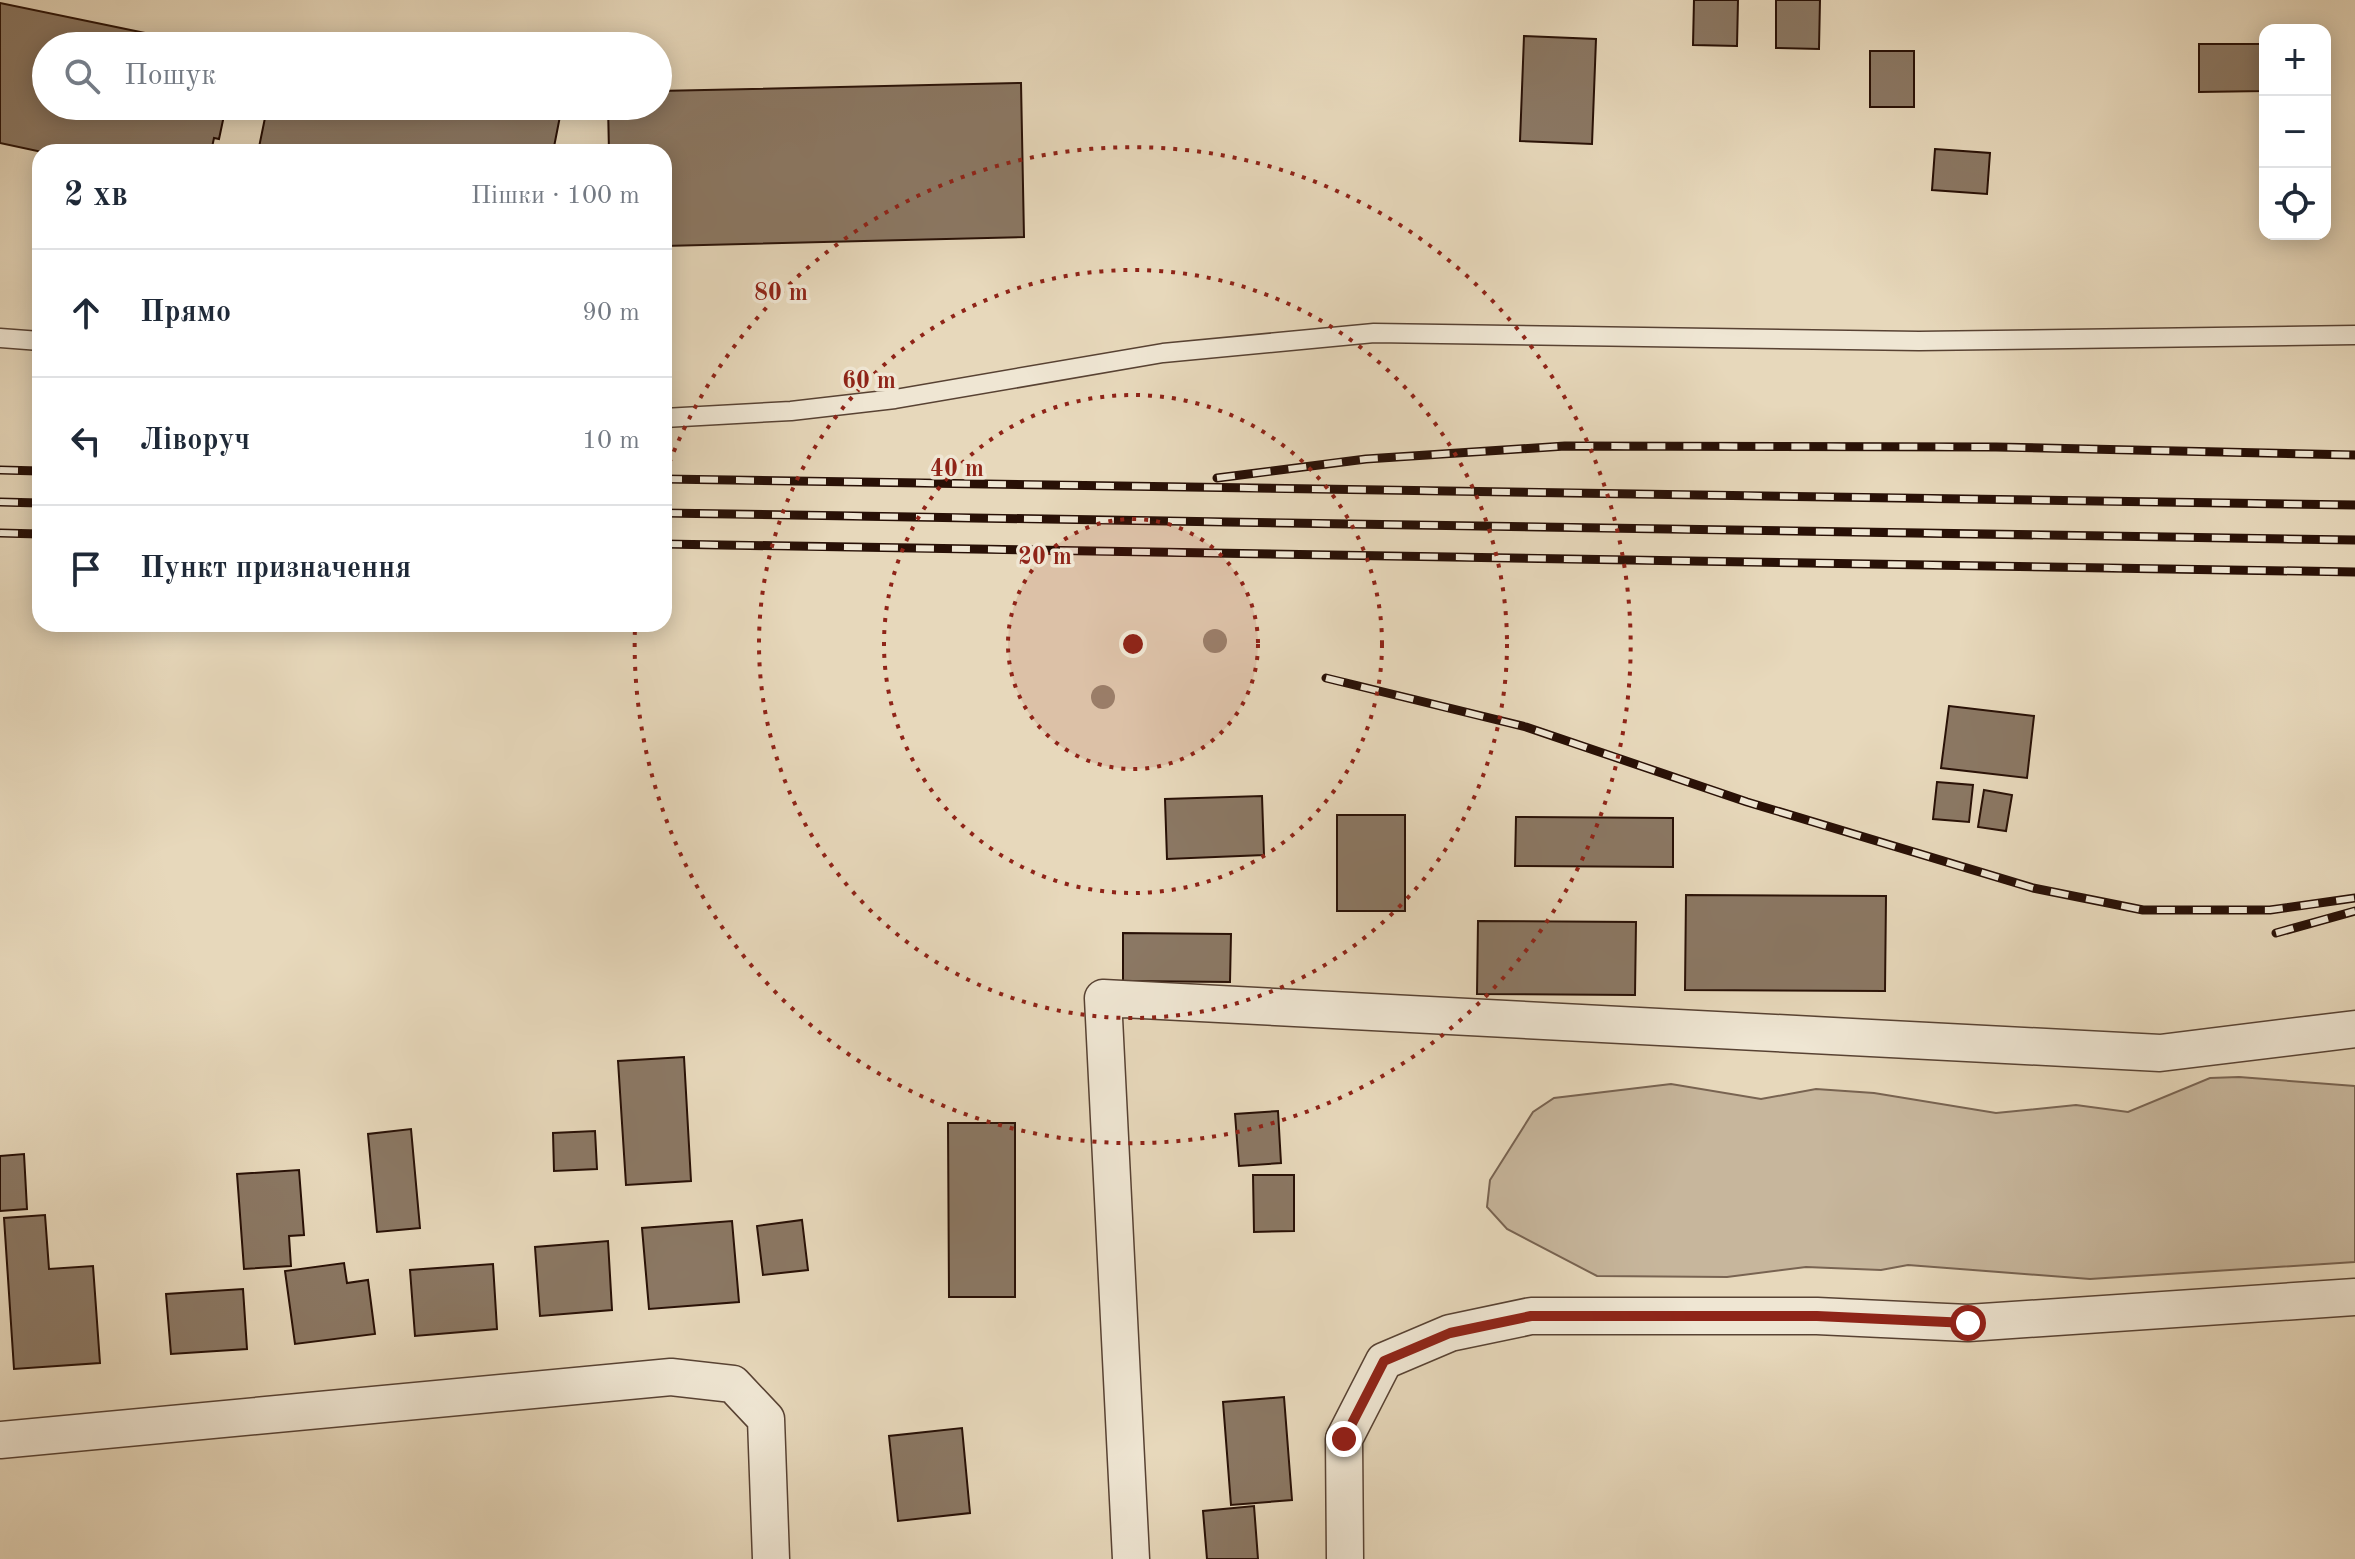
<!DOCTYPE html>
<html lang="uk">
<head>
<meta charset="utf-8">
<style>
	:root { --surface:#fff; --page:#f6f6f7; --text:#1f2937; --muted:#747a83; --line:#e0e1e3 }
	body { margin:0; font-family:"Old Standard TT",serif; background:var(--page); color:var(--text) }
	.controls { position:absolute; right:24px; top:24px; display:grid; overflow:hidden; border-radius:16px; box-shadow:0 4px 20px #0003 }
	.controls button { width:72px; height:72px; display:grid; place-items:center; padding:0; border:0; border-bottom:2px solid var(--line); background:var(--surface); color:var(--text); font:40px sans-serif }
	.stop { position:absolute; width:24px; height:24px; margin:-18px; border:6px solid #8f2418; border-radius:50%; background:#fff }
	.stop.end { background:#8f2418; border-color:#fff; box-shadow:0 2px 8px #0008 }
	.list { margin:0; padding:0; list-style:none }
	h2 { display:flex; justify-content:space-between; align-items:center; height:104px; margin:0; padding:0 32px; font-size:34px }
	h2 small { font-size:26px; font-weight:400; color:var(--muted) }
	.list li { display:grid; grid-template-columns:52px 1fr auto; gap:24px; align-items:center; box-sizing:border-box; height:128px; padding:0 32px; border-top:2px solid var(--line) }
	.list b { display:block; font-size:30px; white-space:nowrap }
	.list em { font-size:26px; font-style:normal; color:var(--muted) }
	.icon { flex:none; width:44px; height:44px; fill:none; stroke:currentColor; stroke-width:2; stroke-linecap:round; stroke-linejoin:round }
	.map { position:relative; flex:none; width:2355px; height:1559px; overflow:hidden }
	.search { position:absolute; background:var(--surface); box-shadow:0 4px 20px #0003; left:32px; top:32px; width:640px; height:88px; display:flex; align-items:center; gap:20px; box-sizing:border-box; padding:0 28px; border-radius:44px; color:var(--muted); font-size:30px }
	.panel { position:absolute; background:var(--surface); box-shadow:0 4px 20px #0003; left:32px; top:144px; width:640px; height:488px; border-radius:24px }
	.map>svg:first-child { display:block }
</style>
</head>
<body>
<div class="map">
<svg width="2355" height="1559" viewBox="0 0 2355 1559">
	<rect width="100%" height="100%" fill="#e7d8bb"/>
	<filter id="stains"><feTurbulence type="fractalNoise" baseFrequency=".0025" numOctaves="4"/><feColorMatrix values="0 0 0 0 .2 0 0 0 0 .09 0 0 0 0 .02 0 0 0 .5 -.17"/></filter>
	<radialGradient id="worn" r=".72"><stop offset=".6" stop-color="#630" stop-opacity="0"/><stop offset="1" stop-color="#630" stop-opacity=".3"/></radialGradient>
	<!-- green -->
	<path fill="#c7b69c" stroke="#786351" stroke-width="2" d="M2239,1077L2355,1086V1262L2090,1279L1908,1265L1881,1270L1806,1267L1727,1277L1597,1276L1507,1229L1487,1207L1490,1180L1533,1112L1554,1098L1671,1084L1761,1099L1816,1089L1874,1093L1996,1113L2076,1105L2128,1112L2210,1078Z"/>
	<!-- building -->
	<path fill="#8b7864" stroke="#281006" stroke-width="2" d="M1694,0H1738L1737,46L1693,45Z
		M1776,0H1820L1819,49L1776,48Z
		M0,3L208,46H46V106H226L219,139L214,138L211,152H42L0,143Z
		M1524,36L1596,39L1592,144L1520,141Z
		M2199,44H2265V91L2199,92Z
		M1870,51H1914V107H1870Z
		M1021,83L1024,237L664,246V152H609L608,106H658V91Z
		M229,106H562L553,152H258L266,113Z
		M1935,149L1990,153L1987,194L1932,190Z
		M1949,706L2034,716L2027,778L1941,768Z
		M1937,782L1973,785L1969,822L1933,819Z
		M1984,790L2012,795L2006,831L1978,827Z
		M1262,796L1264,855L1167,859L1165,799Z
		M1337,815H1405V911H1337Z
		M1516,817L1673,818V867L1515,866Z
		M1686,895L1886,896L1885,991L1685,990Z
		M1478,921L1636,922L1635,995L1477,994Z
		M1123,933L1231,934L1230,982L1123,981Z
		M684,1057L691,1181L626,1185L618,1061Z
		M1278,1111L1281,1163L1239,1166L1235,1114Z
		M948,1123H1015V1297H949Z
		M411,1129L420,1228L377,1232L368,1134Z
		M595,1131L597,1169L554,1171L553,1133Z
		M24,1154L27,1209L0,1211V1156Z
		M299,1170L304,1235L289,1236L291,1266L244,1269L237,1174Z
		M1253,1175H1294V1231L1254,1232Z
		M45,1215L49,1269L93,1266L100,1363L14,1369L4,1218Z
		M802,1220L808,1270L763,1275L757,1226Z
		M732,1221L739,1302L649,1309L642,1228Z
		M608,1241L612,1310L540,1316L535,1247Z
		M344,1263L347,1283L368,1280L375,1334L295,1344L285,1271Z
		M493,1264L497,1329L415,1336L410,1270Z
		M243,1289L247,1349L171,1354L166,1294Z
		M1284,1397L1292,1500L1231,1505L1223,1402Z
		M962,1428L970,1513L898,1521L889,1436Z
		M1254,1506L1258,1559H1207L1203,1511Z"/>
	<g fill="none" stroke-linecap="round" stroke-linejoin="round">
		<!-- lane casing -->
		<g stroke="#584233" stroke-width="21">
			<path id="lane" d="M0,338L40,341
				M664,418L791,411L895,399L1163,353L1374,333L1919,341L2355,335"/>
		</g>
		<!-- street casing -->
		<g stroke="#584233" stroke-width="39">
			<path id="street" d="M0,1440L671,1377L733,1384L766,1419L771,1559
				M1131,1559L1103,998L2160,1053L2355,1029
				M1345,1559L1344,1439L1384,1361L1450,1333L1531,1316H1817L1968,1323L2355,1297"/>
		</g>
		<!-- lane -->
		<use href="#lane" stroke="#efe6d3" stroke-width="18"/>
		<!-- street -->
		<use href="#street" stroke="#efe6d3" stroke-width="36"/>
		<!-- rail casing -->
		<g stroke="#281006" stroke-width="9">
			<path id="rail" d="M0,470L40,471
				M1217,478L1366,459L1565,446L1996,447L2355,455
				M664,479L2355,505
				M0,502L40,503
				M664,513L2355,540
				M0,533L40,534
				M664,544L2355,572
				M1326,678L1526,727L1747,802L2033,888L2143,910H2270L2355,898
				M2276,933L2355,911"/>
		</g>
		<!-- rail -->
		<use href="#rail" stroke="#efe6d3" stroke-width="6" stroke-dasharray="18" stroke-linecap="butt"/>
	</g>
	<!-- trees -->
	<g fill="#9d8a74">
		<circle cx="1215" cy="641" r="12"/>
		<circle cx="1103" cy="697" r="12"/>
	</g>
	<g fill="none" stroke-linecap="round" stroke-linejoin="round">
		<!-- route -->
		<path stroke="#8f2418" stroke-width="10" d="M1344,1439L1384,1361L1450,1333L1531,1316H1817L1968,1323"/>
	</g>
	<!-- distance rings -->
	<circle cx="1133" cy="644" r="125" fill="#8f2418" fill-opacity=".12"/>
	<g fill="none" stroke="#8f2418" stroke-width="4" stroke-dasharray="4 8">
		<circle cx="1133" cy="644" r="125"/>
		<circle cx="1133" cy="644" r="249"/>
		<circle cx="1133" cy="644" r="374"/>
		<path d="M665 474A498 498 0 1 1 635 627"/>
	</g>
	<circle cx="1133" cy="644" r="12" fill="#8f2418" stroke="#efe6d3" stroke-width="4"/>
	<g font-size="24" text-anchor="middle" font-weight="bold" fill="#8f2418" stroke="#efe6d3" stroke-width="7" stroke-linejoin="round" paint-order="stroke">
		<text x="781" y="300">80 m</text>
		<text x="869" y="388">60 m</text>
		<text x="957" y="476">40 m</text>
		<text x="1045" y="564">20 m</text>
	</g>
	<rect width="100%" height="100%" filter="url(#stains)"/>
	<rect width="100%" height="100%" fill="url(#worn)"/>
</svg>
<div class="controls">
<button>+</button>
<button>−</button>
<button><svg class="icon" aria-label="locate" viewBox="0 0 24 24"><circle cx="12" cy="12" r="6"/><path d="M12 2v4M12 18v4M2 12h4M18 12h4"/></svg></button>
</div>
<div class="stop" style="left:1968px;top:1323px"></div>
<div class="stop end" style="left:1344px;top:1439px"></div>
<div class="search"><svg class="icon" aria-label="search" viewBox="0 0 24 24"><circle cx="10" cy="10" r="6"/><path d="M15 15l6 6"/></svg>Пошук</div>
<section class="panel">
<h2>2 хв<small>Пішки · 100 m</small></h2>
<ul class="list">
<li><svg class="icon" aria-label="ahead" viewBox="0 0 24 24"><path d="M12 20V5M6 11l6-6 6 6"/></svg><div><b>Прямо</b></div><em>90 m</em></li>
<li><svg class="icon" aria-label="left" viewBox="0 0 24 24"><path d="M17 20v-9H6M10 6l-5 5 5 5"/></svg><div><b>Ліворуч</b></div><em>10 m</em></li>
<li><svg class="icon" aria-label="arrive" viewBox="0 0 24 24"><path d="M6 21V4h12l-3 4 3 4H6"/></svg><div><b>Пункт призначення</b></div></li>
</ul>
</section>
</div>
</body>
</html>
